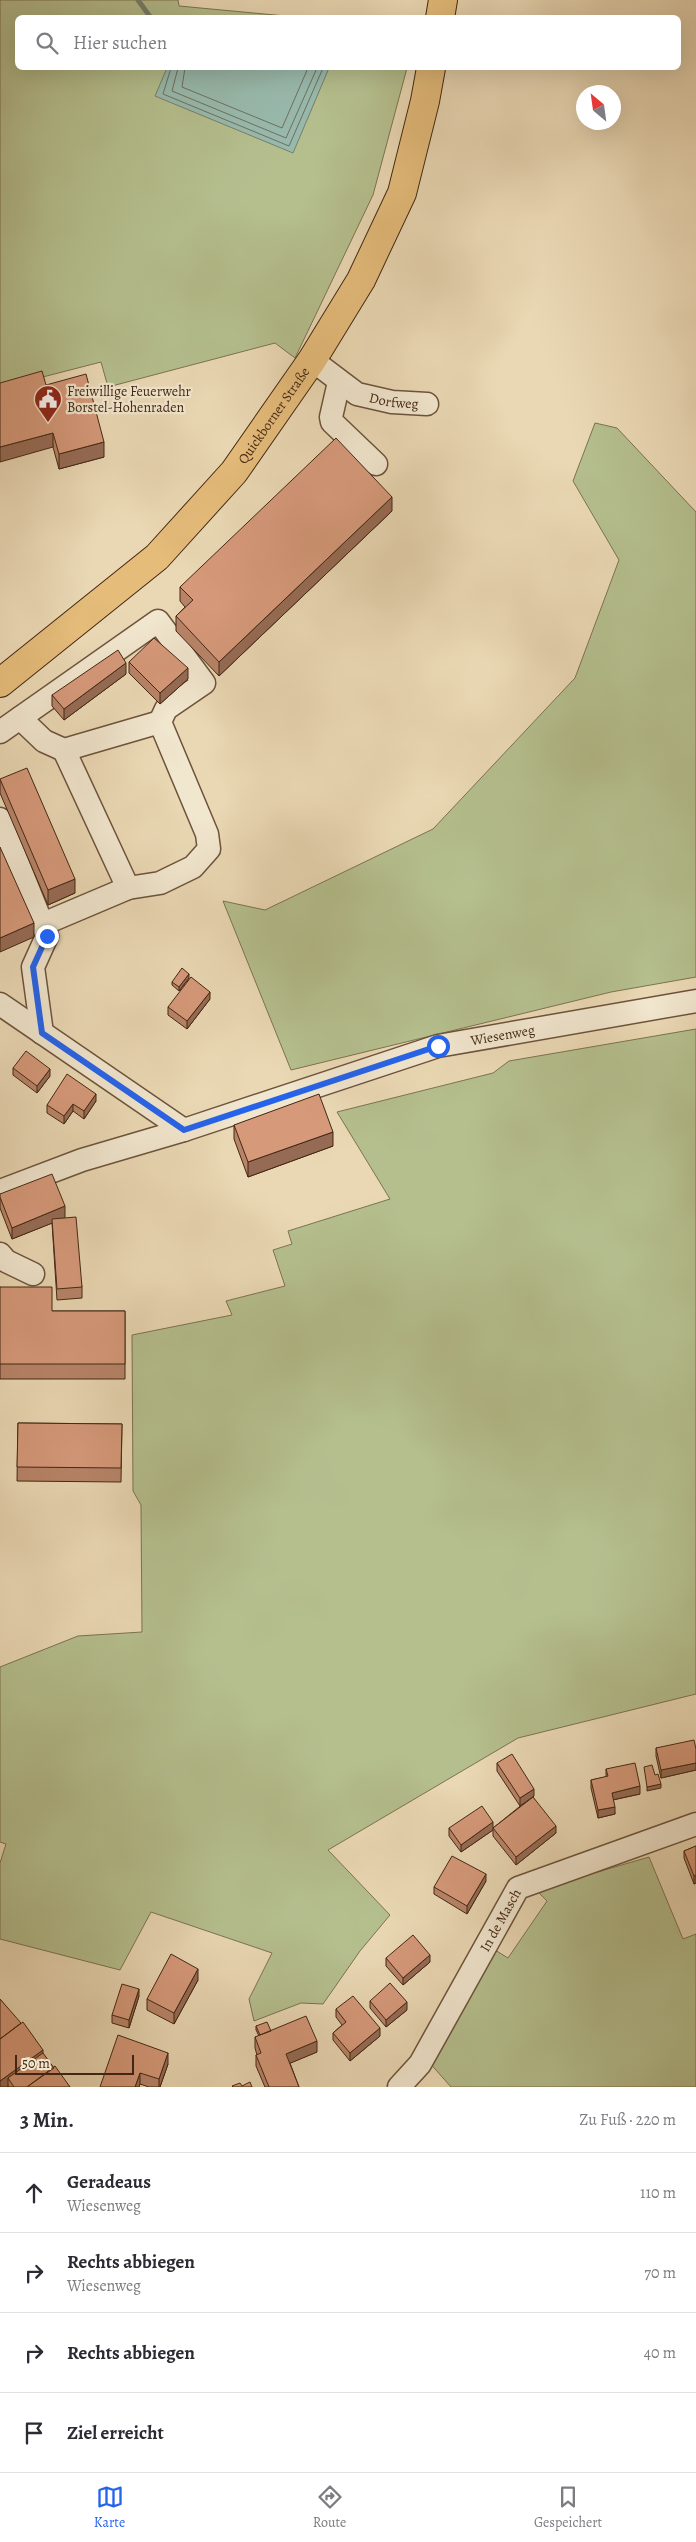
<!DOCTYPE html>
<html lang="de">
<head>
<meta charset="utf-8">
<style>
	:root { --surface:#fff; --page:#f7f7f7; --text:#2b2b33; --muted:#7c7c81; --line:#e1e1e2; --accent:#2563eb }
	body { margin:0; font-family:Alegreya,serif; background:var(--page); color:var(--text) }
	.compass { position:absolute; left:576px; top:85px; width:45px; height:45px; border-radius:50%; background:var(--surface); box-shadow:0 5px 20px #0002; rotate:331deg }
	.scale { position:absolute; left:15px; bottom:12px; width:119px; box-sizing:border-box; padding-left:5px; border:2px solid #432713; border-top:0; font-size:14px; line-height:18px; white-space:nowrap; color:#432713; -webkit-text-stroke:4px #f1e6ce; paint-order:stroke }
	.stop { position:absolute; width:15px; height:15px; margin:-11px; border:4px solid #2563eb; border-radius:50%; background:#fff }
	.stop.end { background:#2563eb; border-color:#fff; box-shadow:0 1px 5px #0008 }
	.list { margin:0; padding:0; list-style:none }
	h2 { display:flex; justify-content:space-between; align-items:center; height:65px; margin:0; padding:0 20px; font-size:21px }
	h2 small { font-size:16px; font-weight:400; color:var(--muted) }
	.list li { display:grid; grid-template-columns:32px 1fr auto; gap:15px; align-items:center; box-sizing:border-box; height:80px; padding:0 20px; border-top:1px solid var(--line) }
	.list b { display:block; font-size:19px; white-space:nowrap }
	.list p { margin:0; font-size:16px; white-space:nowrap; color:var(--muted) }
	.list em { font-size:16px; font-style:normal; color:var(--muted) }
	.icon { flex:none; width:28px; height:28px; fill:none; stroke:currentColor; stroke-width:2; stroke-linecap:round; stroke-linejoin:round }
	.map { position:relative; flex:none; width:696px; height:2087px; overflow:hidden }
	.search { position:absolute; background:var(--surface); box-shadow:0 5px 20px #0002; left:15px; right:15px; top:15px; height:55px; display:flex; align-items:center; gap:12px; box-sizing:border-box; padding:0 18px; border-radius:8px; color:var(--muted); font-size:19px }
	.sheet { height:385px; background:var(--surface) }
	nav { display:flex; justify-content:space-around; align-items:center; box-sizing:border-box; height:70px; border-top:1px solid var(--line); background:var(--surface); font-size:14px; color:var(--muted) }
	nav a { display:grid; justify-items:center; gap:2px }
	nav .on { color:var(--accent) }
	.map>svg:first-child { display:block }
</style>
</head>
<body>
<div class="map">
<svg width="696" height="2087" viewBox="0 0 696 2087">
	<rect width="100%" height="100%" fill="#ead8b4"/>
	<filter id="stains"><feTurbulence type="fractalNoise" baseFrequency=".004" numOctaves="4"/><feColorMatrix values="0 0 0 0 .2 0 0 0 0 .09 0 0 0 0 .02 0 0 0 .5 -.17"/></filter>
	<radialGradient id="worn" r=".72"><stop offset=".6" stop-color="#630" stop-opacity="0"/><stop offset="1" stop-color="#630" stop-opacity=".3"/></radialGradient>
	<!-- green -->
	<path fill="#b5bf8e" stroke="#7c7350" d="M0,0H178L179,6L296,17L18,18V68H407L373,195L295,358L275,343L108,387L101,362L0,388Z
		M595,423L617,428L696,512V977L611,992L291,1070L223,901L265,910L433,829L575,678L619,560L573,481Z
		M696,1029V1694L518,1738L328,1850L390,1915L360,1951L323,2004L301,2003L254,2021L249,1999L272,1953L151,1912L120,1970L0,1939V1863L6,1844L0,1842V1667L78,1636L142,1632L141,1505L133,1491L132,1335L232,1315L226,1301L285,1286L273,1250L292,1244L288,1231L390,1199L337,1112L493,1073L509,1061Z
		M649,1857L683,1939L696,1934V2087H451L428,2061L495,1950L508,1958L547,1901L536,1890Z"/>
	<!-- water -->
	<path fill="#98baad" stroke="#767f6f" d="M167,68H329L293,153L155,96Z"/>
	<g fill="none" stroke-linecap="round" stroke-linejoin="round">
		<!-- shore -->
		<path stroke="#6e7060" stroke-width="1" d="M171,68L163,94L289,146L323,68
			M178,68L172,91L286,138L317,68
			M185,68L182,87L282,128L308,68"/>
		<!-- stream -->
		<path stroke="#767f6f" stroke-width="5" d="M138,0L151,18"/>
		<!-- minor casing -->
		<g stroke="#6d533b" stroke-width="25">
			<g id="minor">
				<path id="s1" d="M312,360L357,394L392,402L427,404"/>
				<path d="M339,382L331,417L332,422L376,464"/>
				<path d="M20,718L44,741L64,750L160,722"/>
				<path d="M0,732L158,621L204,683L166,709L160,722L207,834L209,849L193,867L160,883L128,888L43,924"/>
				<path d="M64,750L128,888"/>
				<path d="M0,819L47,936L33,967L42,1033"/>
				<path id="s2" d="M0,1004L184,1130L438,1046L696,1001"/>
				<path d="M0,1191L82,1160L184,1130"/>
				<path d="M0,1254L6,1261L33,1274"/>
				<path id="s3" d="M399,2087L420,2064L518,1888L696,1824"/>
			</g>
		</g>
		<!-- major casing -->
		<g stroke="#432713" stroke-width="30">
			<g id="major">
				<path d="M440,18L443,0"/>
				<path id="s4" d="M0,683L157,557L234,472L312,360L361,280L402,193L425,101L431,68"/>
			</g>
		</g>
		<!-- minor -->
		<use href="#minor" stroke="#f1e6ce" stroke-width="22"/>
		<!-- major -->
		<use href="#major" stroke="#e5bc7a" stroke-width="28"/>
	</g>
	<!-- wall -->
	<path fill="#b88469" stroke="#432713" d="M46,385L104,457L59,469L53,447Z
		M392,511L219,676L176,631V616L185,607L180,601V587Z
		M129,662L188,679L160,704L129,673Z
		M126,674L64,720L52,706V695Z
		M0,779L75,893L48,905L0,793Z
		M189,978L179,991L172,985V982Z
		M210,999L187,1029L168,1015V1007Z
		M13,1068L50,1076L37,1093L13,1075Z
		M96,1101L84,1119L73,1111L64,1124L47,1113V1105Z
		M234,1125L333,1146L248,1177L234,1139Z
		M0,1194L65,1218H64L82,1287V1298L57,1300L52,1223L12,1239L0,1208Z
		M0,1287L52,1311H125V1379H0Z
		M18,1423L122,1424L121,1482L17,1481Z
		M656,1748L696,1749V1770L661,1778L656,1756Z
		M497,1763L534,1796L533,1797L556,1833L516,1865L493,1836V1830L461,1852L449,1836V1828H493L529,1799L520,1806L497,1771Z
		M606,1769L640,1794L613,1800L615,1814L598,1818L591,1788V1780L606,1777Z
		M696,1846V1883L694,1884L684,1858V1851Z
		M486,1881L467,1914L434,1894V1887Z
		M386,1958L430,1962L403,1985L386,1966Z
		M198,1980L174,2024L147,2010V1999Z
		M139,1996L129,2028L112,2023V2015Z
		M0,1999L54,2068L70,2087H9L8,2086L7,2087H0Z
		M370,2001L407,2010L386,2027L370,2008Z
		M336,2009L380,2036L350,2061L333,2040V2033L342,2025L336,2017Z
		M256,2026L271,2031L317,2052L290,2063L299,2087H265L256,2066V2055H257L255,2048V2037L259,2036L256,2030Z
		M168,2064L160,2087H149L140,2084L139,2087H100Z"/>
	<!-- shaded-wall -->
	<path fill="#966b55" stroke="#432713" d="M53,433V447L0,462V447Z
		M104,442V457L59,469V454Z
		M392,497V511L219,676V662Z
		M126,663V674L64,720V709Z
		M188,668V679L160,704V693Z
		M75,879V893L48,905V890Z
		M34,923V937L0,952V938Z
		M189,974V978L179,991V987Z
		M210,992V999L187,1029V1021Z
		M50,1069V1076L37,1093V1086Z
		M96,1094V1101L84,1119V1111Z
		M73,1104V1111L64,1124V1116Z
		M333,1132V1146L248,1177V1162Z
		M65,1206V1218L12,1239V1228Z
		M696,1763V1770L661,1778V1770Z
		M661,1784V1788L647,1791V1787Z
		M640,1786V1794L612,1800V1793Z
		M534,1789V1796L520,1806V1798Z
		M615,1807V1814L598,1818V1810Z
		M493,1822V1830L461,1852V1845Z
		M556,1826V1833L516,1865V1857Z
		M486,1874V1881L467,1914V1906Z
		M696,1875V1883L694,1884V1876Z
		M430,1955V1962L403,1985V1978Z
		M198,1969V1980L174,2024V2013Z
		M139,1989V1996L129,2028V2020Z
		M407,2002V2010L386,2027V2020Z
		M380,2028V2036L350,2061V2053Z
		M317,2041V2052L286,2065V2054Z
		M43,2050V2061L8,2078V2086L7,2087H0V2081Z
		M168,2053V2064L160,2087H159V2079Z
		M140,2073V2084L139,2087H135Z"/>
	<!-- building -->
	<path fill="#d6997a" stroke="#432713" d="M42,371L46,385L86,374L104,442L59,454L53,433L0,447V383Z
		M336,438L392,497L219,662L176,616L193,600L180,587Z
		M154,638L188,668L160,693L129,662Z
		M118,650L126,663L64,709L52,695Z
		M27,768L75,879L48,890L0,779Z
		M0,847L34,923L0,938Z
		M182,968L189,974L179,987L172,982Z
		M191,977L210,992L187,1021L168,1007Z
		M26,1051L50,1069L37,1086L13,1068Z
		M67,1074L96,1094L84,1111L73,1104L64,1116L47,1105Z
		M319,1094L333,1132L248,1162L234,1125Z
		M52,1174L65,1206L12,1228L0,1197V1194Z
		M76,1217L82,1287L57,1289L52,1219Z
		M0,1287H52V1311H125V1364H0Z
		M18,1423L122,1424L121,1468L17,1467Z
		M694,1740L696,1749V1763L661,1770L656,1748Z
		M512,1754L534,1789L520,1798L497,1763Z
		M635,1763L640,1786L612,1793L615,1807L598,1810L591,1780L608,1776L606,1769Z
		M652,1765L655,1775L658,1774L661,1784L647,1787L644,1767Z
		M533,1797L556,1826L516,1857L493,1828Z
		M482,1806L493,1822L461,1845L449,1828Z
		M696,1846V1875L694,1876L684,1851Z
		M452,1856L486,1874L467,1906L434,1887Z
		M413,1935L430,1955L403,1978L386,1958Z
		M171,1954L198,1969L174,2013L147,1999Z
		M390,1983L407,2002L386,2020L370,2001Z
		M122,1984L139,1989L129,2020L112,2015Z
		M353,1996L380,2028L350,2053L333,2033L346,2022L336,2009Z
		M0,1999L21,2023L0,2039Z
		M306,2016L317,2041L286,2054L299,2087H269L256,2055L261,2053L255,2037Z
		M23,2022L43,2050L0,2081V2039Z
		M267,2022L271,2031L260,2035L256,2026Z
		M118,2035L168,2053L159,2079L140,2073L135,2087H100Z
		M43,2053L54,2068L27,2087H14L8,2078Z
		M55,2066L70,2087H27Z
		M250,2082L252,2087H233L232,2086L240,2083L242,2086Z"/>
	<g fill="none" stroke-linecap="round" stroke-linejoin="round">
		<!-- route -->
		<path stroke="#2563eb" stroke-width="6" d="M47,936L33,967L42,1033L184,1130L438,1046"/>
	</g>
	<!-- icons -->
	<defs>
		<g id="civic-pin" transform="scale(1.4375)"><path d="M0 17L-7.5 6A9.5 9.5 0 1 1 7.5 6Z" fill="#8f2418" stroke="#f1e6ce"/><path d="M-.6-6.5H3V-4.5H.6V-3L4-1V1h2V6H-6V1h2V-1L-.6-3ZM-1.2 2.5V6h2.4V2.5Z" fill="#fff"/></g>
	</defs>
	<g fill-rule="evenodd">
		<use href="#civic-pin" x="48" y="399"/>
	</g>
	<g text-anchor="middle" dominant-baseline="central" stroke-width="4.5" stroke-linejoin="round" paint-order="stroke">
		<!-- poi labels -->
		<g font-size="14" fill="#432713" stroke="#f1e6ce" text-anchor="start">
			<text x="67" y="391">Freiwillige Feuerwehr<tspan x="67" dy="16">Borstel-Hohenraden</tspan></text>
		</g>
		<!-- street labels -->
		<g font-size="14" fill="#432713" stroke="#f1e6ce">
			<text stroke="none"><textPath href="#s1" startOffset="94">Dorfweg</textPath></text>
			<text stroke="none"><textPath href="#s4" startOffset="385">Quickborner Straße</textPath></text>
			<text stroke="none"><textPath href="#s2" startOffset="556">Wiesenweg</textPath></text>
			<text stroke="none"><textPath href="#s3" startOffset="196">In de Masch</textPath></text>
		</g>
	</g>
	<rect width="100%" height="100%" filter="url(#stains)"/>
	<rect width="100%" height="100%" fill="url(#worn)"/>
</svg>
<svg class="compass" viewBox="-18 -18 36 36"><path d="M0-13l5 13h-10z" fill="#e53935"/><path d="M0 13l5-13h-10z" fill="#7c7c81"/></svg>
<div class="scale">50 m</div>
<div class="stop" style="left:438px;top:1046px"></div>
<div class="stop end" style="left:47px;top:936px"></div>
<div class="search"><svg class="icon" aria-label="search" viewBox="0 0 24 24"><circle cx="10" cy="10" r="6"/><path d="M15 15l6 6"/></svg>Hier suchen</div>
</div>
<section class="sheet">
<h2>3 Min.<small>Zu Fuß · 220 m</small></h2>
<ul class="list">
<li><svg class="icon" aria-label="ahead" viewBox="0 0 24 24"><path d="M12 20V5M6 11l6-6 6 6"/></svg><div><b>Geradeaus</b><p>Wiesenweg</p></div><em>110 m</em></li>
<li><svg class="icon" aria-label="right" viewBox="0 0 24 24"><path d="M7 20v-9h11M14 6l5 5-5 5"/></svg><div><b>Rechts abbiegen</b><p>Wiesenweg</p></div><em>70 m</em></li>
<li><svg class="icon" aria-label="right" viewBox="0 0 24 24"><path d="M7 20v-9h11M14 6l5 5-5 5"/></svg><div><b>Rechts abbiegen</b></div><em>40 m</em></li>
<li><svg class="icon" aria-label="arrive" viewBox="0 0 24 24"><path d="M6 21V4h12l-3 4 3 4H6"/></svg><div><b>Ziel erreicht</b></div></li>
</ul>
</section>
<nav>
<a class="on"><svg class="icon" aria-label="map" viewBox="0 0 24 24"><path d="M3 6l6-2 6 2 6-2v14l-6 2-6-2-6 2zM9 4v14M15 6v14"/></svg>Karte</a>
<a><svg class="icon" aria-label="directions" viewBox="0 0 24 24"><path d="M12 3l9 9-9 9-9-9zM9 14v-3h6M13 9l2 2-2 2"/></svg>Route</a>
<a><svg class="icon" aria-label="saved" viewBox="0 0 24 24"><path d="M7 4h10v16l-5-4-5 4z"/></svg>Gespeichert</a>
</nav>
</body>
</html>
